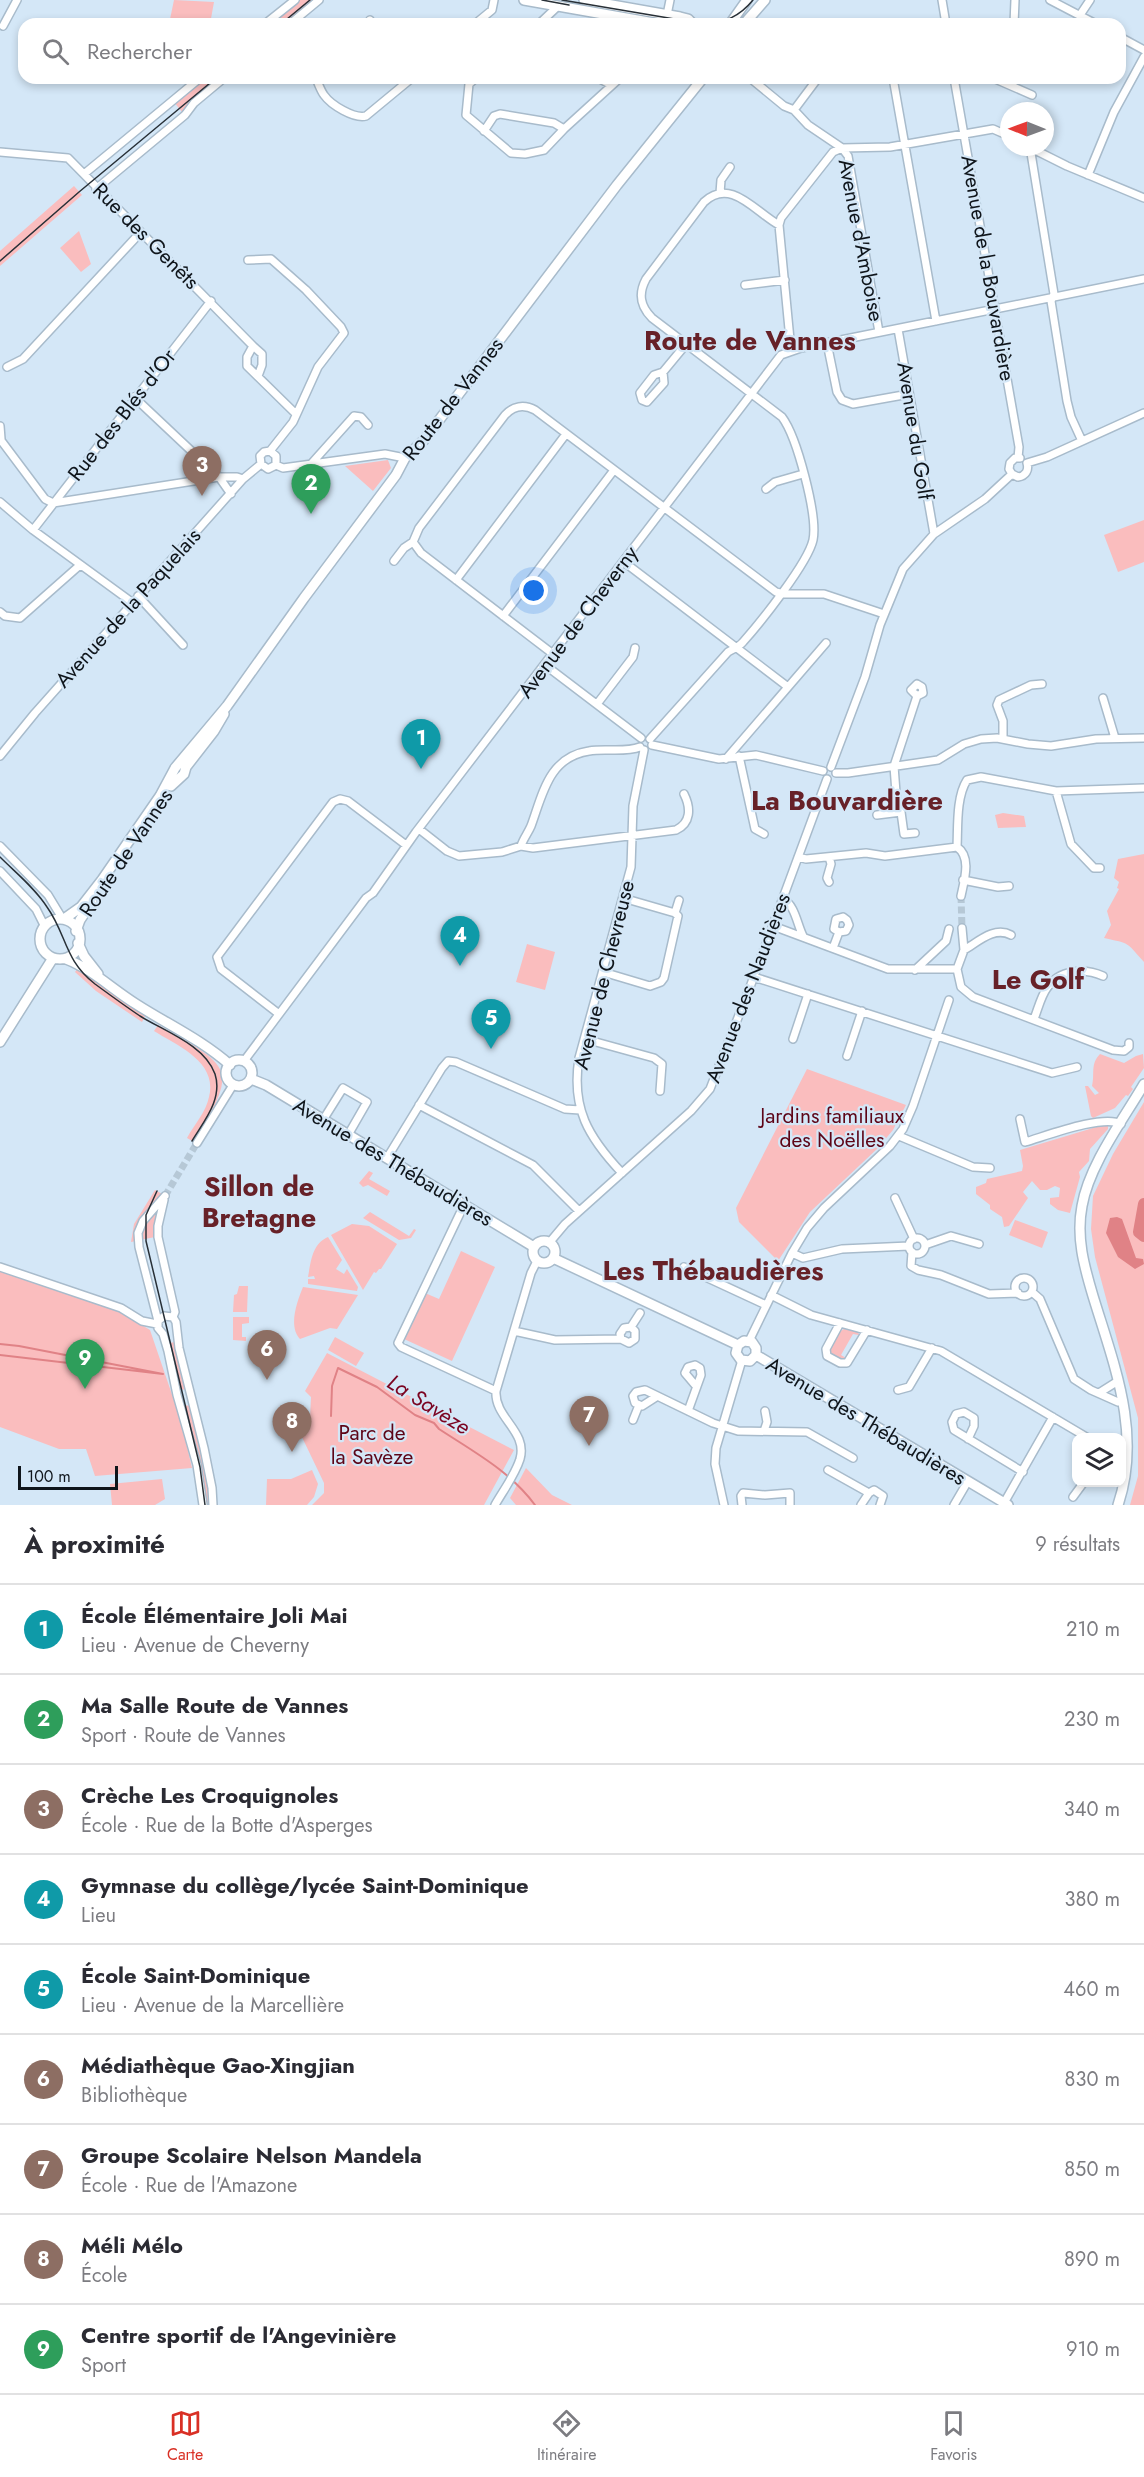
<!DOCTYPE html>
<html lang="fr">
<head>
<meta charset="utf-8">
<style>
	:root { --surface:#fff; --page:#f7f7f7; --text:#2b2b33; --muted:#7c7c81; --line:#e1e1e2; --accent:#d93025 }
	body { margin:0; font-family:Jost,sans-serif; background:var(--page); color:var(--text) }
	.controls { position:absolute; right:18px; bottom:18px; display:grid; overflow:hidden; border-radius:12px; box-shadow:0 3px 9px #0003 }
	.controls button { width:54px; height:54px; display:grid; place-items:center; padding:0; border:0; border-bottom:2px solid var(--line); background:var(--surface); color:var(--text); font:30px sans-serif }
	.compass { position:absolute; left:1000px; top:102px; width:54px; height:54px; border-radius:50%; background:var(--surface); box-shadow:0 3px 9px #0003; rotate:271deg }
	.scale { position:absolute; left:18px; bottom:15px; width:100px; box-sizing:border-box; padding-left:6px; border:3px solid #0f151b; border-top:0; font-size:16px; line-height:21px; white-space:nowrap; color:#0f151b; -webkit-text-stroke:4px #d4e7f7; paint-order:stroke }
	.you { position:absolute; left:534px; top:591px; width:21px; height:21px; margin:-15px; border:4px solid #fff; border-radius:50%; background:#1a73e8; box-shadow:0 0 0 9px #1a73e833 }
	.badge { display:grid; place-items:center; width:39px; height:39px; border-radius:50%; background:var(--accent); color:#fff; font-size:20px; font-weight:700 }
	.pin { position:absolute; translate:-50% -50px; filter:drop-shadow(0 2px 3px #0008) }
	.pin::after { content:''; position:absolute; top:32px; width:21px; height:18px; background:inherit; clip-path:polygon(0 0,100% 0,50% 100%) }
	.list { margin:0; padding:0; list-style:none }
	h2 { display:flex; justify-content:space-between; align-items:center; height:78px; margin:0; padding:0 24px; font-size:26px }
	h2 small { font-size:20px; font-weight:400; color:var(--muted) }
	.list li { display:grid; grid-template-columns:39px 1fr auto; gap:18px; align-items:center; box-sizing:border-box; height:90px; padding:0 24px; border-top:2px solid var(--line) }
	.list b { display:block; font-size:22px; white-space:nowrap }
	.list p { margin:0; font-size:20px; white-space:nowrap; color:var(--muted) }
	.list em { font-size:20px; font-style:normal; color:var(--muted) }
	.icon { flex:none; width:33px; height:33px; fill:none; stroke:currentColor; stroke-width:2; stroke-linecap:round; stroke-linejoin:round }
	.map { position:relative; flex:none; width:1144px; height:1505px; overflow:hidden }
	.search { position:absolute; background:var(--surface); box-shadow:0 3px 9px #0003; left:18px; right:18px; top:18px; height:66px; display:flex; align-items:center; gap:15px; box-sizing:border-box; padding:0 21px; border-radius:18px; color:var(--muted); font-size:22px }
	.sheet { height:888px; background:var(--surface) }
	nav { display:flex; justify-content:space-around; align-items:center; box-sizing:border-box; height:84px; border-top:2px solid var(--line); background:var(--surface); font-size:16px; color:var(--muted) }
	nav a { display:grid; justify-items:center; gap:3px }
	nav .on { color:var(--accent) }
	.map>svg:first-child { display:block }
</style>
</head>
<body>
<div class="map">
<svg width="1144" height="1505" viewBox="0 0 1144 1505">
	<rect width="100%" height="100%" fill="#d4e7f7"/>
	<!-- green -->
	<path fill="#fabdbe" d="M174,0L214,2L210,24H169Z
		M298,0H316L287,24H272L271,22Z
		M204,78H222L182,112L174,102Z
		M74,186L82,195L0,266V251Z
		M79,231L91,264L81,272L60,248Z
		M388,460L391,468L373,491L345,466Z
		M1144,520V562L1118,572L1104,535Z
		M1003,813L1024,816L1026,827L998,828L995,815Z
		M1144,854V962C1125,941 1131,944 1104,938L1111,925L1107,911L1119,889L1117,888L1119,882L1114,878L1118,859Z
		M527,944L555,952L545,990L516,982Z
		M78,968L145,1016L142,1022L96,991L75,972Z
		M158,1025C231,1067 240,1066 194,1142L187,1138C194,1125 206,1112 209,1097C218,1062 178,1046 154,1031Z
		M1100,1054L1124,1063L1136,1056L1143,1054L1144,1068L1131,1087L1133,1089L1128,1096L1126,1095L1115,1108L1093,1118L1091,1116L1085,1086H1088L1095,1095L1099,1093L1092,1086C1095,1074 1090,1064 1100,1054Z
		M807,1069L906,1105L893,1130L877,1149L810,1212L778,1261L739,1222L736,1208Z
		M1144,1102V1505H1130L1138,1476V1418L1095,1257L1091,1229L1093,1196L1113,1154Z
		M1103,1125L1108,1126V1129L1090,1149L1089,1161L1079,1172L1080,1177L1070,1213L1058,1210L1050,1204V1198L1059,1197L1060,1188L1055,1186L1047,1190H1040L1032,1181L1023,1192L1028,1198L1009,1226L1004,1227L1002,1217L990,1209V1205L976,1194V1187L986,1183L987,1179L1022,1171L1023,1166L1020,1150Z
		M369,1171L373,1173L369,1179L390,1191L387,1196L368,1185L363,1187L359,1183Z
		M155,1190L162,1194L145,1215L136,1241L131,1242L134,1224Z
		M159,1207L155,1237L140,1240L144,1225Z
		M370,1212L409,1236L414,1229L416,1230L411,1238L399,1240L363,1218Z
		M1015,1220L1048,1232L1042,1248L1009,1235Z
		M352,1224L369,1226L397,1244L381,1269H379L376,1273L374,1272L363,1290L331,1235Z
		M328,1237L342,1260L336,1269L344,1274L347,1269L358,1287L357,1291L308,1284V1279H315L314,1276L308,1277C311,1261 312,1244 328,1237Z
		M461,1251L495,1267L452,1361L404,1339L425,1293L439,1299Z
		M0,1270L122,1313L150,1330L181,1421L192,1468L95,1476L86,1449H59L0,1427Z
		M239,1286H248L247,1312H233L234,1295L237,1294Z
		M303,1287L358,1295L337,1329L330,1328L300,1339C288,1326 297,1302 303,1287Z
		M233,1317H249V1323L242,1324V1337H246V1341L233,1340Z
		M844,1329L858,1332L859,1335L853,1334L841,1355L846,1358L841,1360L830,1353L829,1350L839,1332Z
		M335,1337L364,1353L356,1366L328,1350Z
		M175,1342L187,1390L180,1389L169,1343Z
		M327,1353L514,1450L484,1505H312L324,1493V1483L300,1433V1419L310,1418L311,1397L305,1391Z
		M184,1405L190,1406L205,1467L210,1505H204L197,1459Z
		M526,1468L552,1495L572,1505H516L510,1498Z
		M312,1470L318,1484L314,1497L307,1505H266L267,1479H291Z
		M162,1479L165,1499L155,1505H112L110,1484Z"/>
	<!-- water -->
	<path fill="#e08286" d="M1117,1217L1122,1219L1136,1258L1143,1259L1144,1264L1135,1269L1118,1257L1106,1233L1110,1218Z"/>
	<g fill="none" stroke-linecap="round" stroke-linejoin="round">
		<!-- stream -->
		<path stroke="#e08286" stroke-width="2" d="M0,1344L19,1346L163,1374L0,1355
			M331,1416L332,1386L338,1368L377,1387L415,1415L434,1423L439,1429C474,1452 510,1471 535,1505"/>
		<!-- river -->
		<path stroke="#e08286" stroke-width="12" d="M1144,1204L1139,1232L1144,1236"/>
		<!-- street-tunnel -->
		<path stroke="#b6c8d6" stroke-width="7" stroke-dasharray="7 3.5" stroke-linecap="butt" d="M961,896L962,928
			M165,1196L197,1143"/>
		<!-- street casing -->
		<g stroke="#a8bbcb" stroke-width="10">
			<path id="street" d="M942,0L946,24
				M1050,0L1096,24
				M667,15L670,0
				M1080,15L1090,0
				M370,20L371,24
				M265,24L295,0
				M290,24L319,0
				M475,24L492,10L494,0
				M539,24L558,6
				M1014,24L1015,0
				M3,26L17,0
				M1120,37L1144,50
				M476,78L469,84L466,115L511,153L525,154L544,150L564,129L620,78
				M598,78L612,85
				M750,78L784,106L794,110L808,125L842,148L848,156L879,332
				M893,78L936,321
				M954,78L1019,447L1018,458
				M993,78L1032,95
				M317,81C319,85 321,91 324,95C331,105 354,119 366,116L412,78
				M794,110L818,78
				M484,131L494,116L500,114L554,123L564,129
				M1029,147L1067,166L1144,198
				M1030,147L1054,294L1051,301L1067,401L1071,417L1082,441
				M0,152L68,158L253,346
				M84,174L200,78
				M1088,175L1114,112L1144,57
				M96,189L185,115L194,103L224,78
				M720,193L721,180L730,167
				M248,260L271,259L306,290L341,327L344,333L318,367L293,422L270,451
				M745,285L785,280
				M898,329L934,534
				M827,343L837,392L842,400L853,404L909,394
				M791,350L779,225L781,218L833,152L842,148L890,147L993,129L1009,136
				M7,367L23,359L140,233
				M663,372L664,383L647,402L642,400L640,393L654,375L663,372L687,343
				M258,376L262,365V354L253,346L247,357V366L296,414
				M134,397L219,477L231,494
				M0,426L1,439
				M0,439L45,499L53,503
				M1027,463L1047,457L1144,413
				M261,464L260,456L264,452L270,451L276,456V465
				M261,464L268,469L276,465
				M311,464L354,416L361,417L368,425
				M276,465L283,468L385,454L405,458
				M1012,474L1009,469L1010,463L1015,458H1020
				M1012,474L1018,477C1026,476 1029,470 1027,463
				M766,489L775,482L803,474
				M0,502L33,530L133,603
				M53,503L219,477H237L243,479
				M33,530L211,301
				M394,561L404,548L413,542
				M624,562L788,687
				M456,580L566,434
				M138,596L183,645
				M0,612L5,616L20,618L80,565
				M503,616L614,470
				M553,654L421,553L413,542L419,528L505,415C513,406 524,404 535,410L776,592L784,594H824L884,614
				M545,665L641,738
				M1103,698L1115,738
				M597,704L633,657L635,648
				M650,739L728,652C733,649 739,647 743,642C760,623 808,563 813,540C818,516 797,437 782,417L652,318C640,306 638,294 646,279L704,202C731,177 755,212 779,225
				M1003,739V721L997,705L999,700L1031,685L1042,684
				M652,745L719,759L756,755L823,771
				M0,756L35,713L243,479L261,464
				M739,756L755,829L764,834
				M726,759L826,643
				M831,767L865,677L880,625L903,569L934,534L985,499L1012,474
				M836,773H848L938,760L964,744L981,739L997,738L1028,744L1051,746L1096,739L1144,738
				M1056,791L1071,844L1094,868H1100
				M877,815L901,812
				M419,829L447,851L459,856L502,852L521,846L533,848L676,830C691,823 691,808 684,794
				M915,833L904,834L901,812L897,806L894,766L917,696L923,693L922,687L917,684L911,690L917,696
				M0,846L48,895L62,918
				M521,846C523,839 528,833 531,826C543,793 549,757 589,751C606,748 624,753 640,747
				M798,857L806,859L866,853L885,856L957,847
				M0,871L36,909L44,925
				M963,880L998,887L1009,886
				M829,882L827,878L831,864L829,857
				M961,896C964,881 972,857 957,847C958,827 956,797 967,780L981,777L1056,791L1144,788
				M783,899C795,905 797,924 803,936
				M675,913L679,900
				M773,926L888,969H957L961,987L973,997L1113,1050L1124,1051L1129,1047V1043
				M833,948L839,932L846,931L849,925L847,920L843,917L836,919L834,929L839,932
				M964,950C978,942 994,926 1011,935
				M957,969L964,950L962,928
				M915,970L946,941L949,929
				M603,972L650,986L661,982L664,978L678,916L675,913L623,898
				M754,977L1052,1073L1077,1067
				M279,1014L221,969L217,957L333,802L340,799L348,801L406,845
				M1034,1019C1038,1009 1041,996 1047,988C1059,969 1085,968 1103,976
				M585,1039L654,1058L662,1064L660,1091
				M793,1039L808,994
				M847,1056L862,1011
				M244,1061L366,898L373,893L416,832L781,355L801,348L1144,279
				M419,1105L533,1165L579,1211
				M1020,1119L1025,1142C1046,1136 1103,1114 1121,1124
				M323,1120L343,1088L367,1102L348,1135
				M899,1136L973,1167L990,1168
				M197,1143L233,1085
				M387,1158L442,1068L448,1061L456,1062L565,1109L580,1110
				M622,1173C588,1137 571,1108 579,1058L631,867L633,806L644,750
				M165,1196L143,1221L138,1233L139,1247L158,1321V1328L163,1334L168,1351L177,1395L197,1465L203,1505
				M895,1198L914,1239
				M164,1200L158,1226V1237L175,1312L173,1317
				M464,1205L398,1343L401,1347L496,1391
				M909 1246a8 8 0 1 1 16 0a8 8 0 1 1-16 0Z
				M549,1243L565,1224L691,1111L710,1089L750,987L827,779
				M925,1245L951,1236L979,1244
				M912,1252L911,1266L918,1270L941,1275L989,1294L1018,1293
				M792,1253L803,1258L842,1249L909,1246
				M0,1267L121,1308L142,1321L157,1324
				M684,1267L766,1305
				M1015 1287a9 9 0 1 1 18 0a9 9 0 1 1-18 0Z
				M1032,1292L1040,1299L1074,1379L1091,1390L1118,1402H1123
				M771,1295L811,1315L941,1351L1088,1438
				M173,1317L176,1322L179,1348L204,1448L212,1488L213,1505
				M158,1321L164,1316L173,1317
				M840,1323L826,1349L827,1356L840,1363H847L867,1330
				M631,1327L640,1313
				M514,1331L555,1340L621,1339L629,1343L635,1339V1331L631,1327L624,1328L620,1334L621,1339
				M749,1341L792,1253L807,1228L824,1208L890,1146L903,1129L913,1106L949,1000
				M898,1390L909,1387L932,1348
				M1099,1393L1118,1381
				M656,1397L642,1406L635,1403L633,1396L636,1392L645,1390L713,1423L738,1431L807,1432L853,1458
				M688,1411L701,1375L700,1368L695,1365L688,1367L685,1373L696,1386
				M633,1420L639,1405
				M764,1431L767,1422L765,1411
				M968,1439L974,1426V1418L964,1412L956,1414L952,1422L954,1430L1023,1472
				M828,1470L869,1493
				M1073,1497L1084,1482
				M1004,1503L1053,1417
				M495,1505C503,1491 515,1475 520,1459C528,1431 494,1418 496,1391L531,1273L537,1261
				M724,1505L715,1464L716,1448L742,1360
				M742,1505L741,1496L743,1493L765,1495L790,1493V1505
				M861,1505L869,1493L874,1490L883,1496L880,1505
				M954,1505L968,1481"/>
		</g>
		<!-- secondary casing -->
		<g stroke="#a8bbcb" stroke-width="12">
			<path id="secondary" d="M524,0L660,24
				M584,0L680,17L688,19L693,24
				M730,24L747,0
				M744,24L765,0
				M171,786L184,774L186,767L214,731L224,714
				M64,919L81,907L102,880L160,796L175,768L227,706L304,598L396,475L405,458L424,440L617,185L703,78
				M40 939a20 20 0 1 1 40 0a20 20 0 1 1-40 0Z
				M76,931L80,920L92,902
				M78,943L84,956L98,974
				M66,959C92,969 112,989 136,1004C167,1024 202,1040 230,1065
				M0,1042L53,958
				M226 1073a13 13 0 1 1 26 0a13 13 0 1 1-26 0Z
				M251,1079L266,1085L534,1247
				M533 1252a11 11 0 1 1 22 0a11 11 0 1 1-22 0Z
				M553,1258L738,1345
				M738,1345L736,1353L741,1360L750,1361L756,1355
				M738,1345L744,1341L752,1342L756,1348V1355
				M756,1355L1008,1505
				M1118,1505C1142,1433 1114,1365 1093,1296C1084,1266 1076,1237 1082,1206C1089,1165 1123,1120 1144,1084"/>
		</g>
		<!-- street -->
		<use href="#street" stroke="#fff" stroke-width="7"/>
		<!-- secondary -->
		<use href="#secondary" stroke="#fff" stroke-width="9"/>
		<!-- tram -->
		<path stroke="#283037" stroke-width="1.5" d="M542,0L569,5
			M562,0L704,24C725,23 740,16 753,0
			M281,24L310,0
			M0,261L79,192L216,78
			M0,857C16,873 35,888 47,907C67,935 64,960 95,984C110,995 125,1006 140,1016C164,1031 205,1045 215,1074C223,1099 204,1121 192,1141
			M157,1191L146,1215V1241L200,1467L205,1505"/>
	</g>
	<g text-anchor="middle" dominant-baseline="central" stroke-width="4.5" stroke-linejoin="round" paint-order="stroke">
		<!-- street labels -->
		<g font-size="21" fill="#0f151b" stroke="#d4e7f7">
			<text transform="translate(146 236) rotate(45)">Rue des Genêts</text>
			<text transform="translate(861 240) rotate(79)">Avenue d'Amboise</text>
			<text transform="translate(988 268) rotate(80)">Avenue de la Bouvardière</text>
			<text transform="translate(453 399) rotate(-52)">Route de Vannes</text>
			<text transform="translate(122 415) rotate(-52)">Rue des Blés d'Or</text>
			<text transform="translate(915 431) rotate(81)">Avenue du Golf</text>
			<text transform="translate(128 608) rotate(-48)">Avenue de la Paquelais</text>
			<text transform="translate(578 622) rotate(-53)">Avenue de Cheverny</text>
			<text transform="translate(126 853) rotate(-56)">Route de Vannes</text>
			<text transform="translate(604 975) rotate(-76)">Avenue de Chevreuse</text>
			<text transform="translate(748 988) rotate(-69)">Avenue des Naudières</text>
			<text transform="translate(393 1162) rotate(31)">Avenue des Thébaudières</text>
			<text transform="translate(866 1421) rotate(31)">Avenue des Thébaudières</text>
		</g>
		<!-- park labels -->
		<g font-size="21" fill="#5d0517" stroke="#d4e7f7">
			<text x="832" y="1116">Jardins familiaux<tspan x="832" dy="24">des Noëlles</tspan></text>
			<text x="372" y="1433">Parc de<tspan x="372" dy="24">la Savèze</tspan></text>
		</g>
		<!-- water labels -->
		<g font-size="22" font-style="italic" fill="#7b0421" stroke="#d4e7f7">
			<text transform="translate(429 1404) rotate(32)">La Savèze</text>
		</g>
		<!-- district labels -->
		<g font-size="27" font-weight="bold" fill="#672128" stroke="#d4e7f7">
			<text x="750" y="340">Route de Vannes</text>
			<text x="847" y="800">La Bouvardière</text>
			<text x="1038" y="979">Le Golf</text>
			<text x="259" y="1186">Sillon de<tspan x="259" dy="31">Bretagne</tspan></text>
			<text x="713" y="1270">Les Thébaudières</text>
		</g>
	</g>
</svg>
<div class="controls">
<button><svg class="icon" aria-label="layers" viewBox="0 0 24 24"><path d="M12 4l9 5-9 5-9-5zM3 14l9 5 9-5"/></svg></button>
</div>
<svg class="compass" viewBox="-18 -18 36 36"><path d="M0-13l5 13h-10z" fill="#e53935"/><path d="M0 13l5-13h-10z" fill="#7c7c81"/></svg>
<div class="scale">100 m</div>
<div class="you"></div>
<div class="pin badge" style="left:421px;top:769px;background:#0f9aa8">1</div>
<div class="pin badge" style="left:311px;top:514px;background:#2e9e5b">2</div>
<div class="pin badge" style="left:202px;top:496px;background:#8d6e63">3</div>
<div class="pin badge" style="left:460px;top:966px;background:#0f9aa8">4</div>
<div class="pin badge" style="left:491px;top:1049px;background:#0f9aa8">5</div>
<div class="pin badge" style="left:267px;top:1380px;background:#8d6e63">6</div>
<div class="pin badge" style="left:589px;top:1446px;background:#8d6e63">7</div>
<div class="pin badge" style="left:292px;top:1452px;background:#8d6e63">8</div>
<div class="pin badge" style="left:85px;top:1389px;background:#2e9e5b">9</div>
<div class="search"><svg class="icon" aria-label="search" viewBox="0 0 24 24"><circle cx="10" cy="10" r="6"/><path d="M15 15l6 6"/></svg>Rechercher</div>
</div>
<section class="sheet">
<h2>À proximité<small>9 résultats</small></h2>
<ul class="list">
<li><span class="badge" style="background:#0f9aa8">1</span><div><b>École Élémentaire Joli Mai</b><p>Lieu · Avenue de Cheverny</p></div><em>210 m</em></li>
<li><span class="badge" style="background:#2e9e5b">2</span><div><b>Ma Salle Route de Vannes</b><p>Sport · Route de Vannes</p></div><em>230 m</em></li>
<li><span class="badge" style="background:#8d6e63">3</span><div><b>Crèche Les Croquignoles</b><p>École · Rue de la Botte d'Asperges</p></div><em>340 m</em></li>
<li><span class="badge" style="background:#0f9aa8">4</span><div><b>Gymnase du collège/lycée Saint-Dominique</b><p>Lieu</p></div><em>380 m</em></li>
<li><span class="badge" style="background:#0f9aa8">5</span><div><b>École Saint-Dominique</b><p>Lieu · Avenue de la Marcellière</p></div><em>460 m</em></li>
<li><span class="badge" style="background:#8d6e63">6</span><div><b>Médiathèque Gao-Xingjian</b><p>Bibliothèque</p></div><em>830 m</em></li>
<li><span class="badge" style="background:#8d6e63">7</span><div><b>Groupe Scolaire Nelson Mandela</b><p>École · Rue de l'Amazone</p></div><em>850 m</em></li>
<li><span class="badge" style="background:#8d6e63">8</span><div><b>Méli Mélo</b><p>École</p></div><em>890 m</em></li>
<li><span class="badge" style="background:#2e9e5b">9</span><div><b>Centre sportif de l'Angevinière</b><p>Sport</p></div><em>910 m</em></li>
</ul>
</section>
<nav>
<a class="on"><svg class="icon" aria-label="map" viewBox="0 0 24 24"><path d="M3 6l6-2 6 2 6-2v14l-6 2-6-2-6 2zM9 4v14M15 6v14"/></svg>Carte</a>
<a><svg class="icon" aria-label="directions" viewBox="0 0 24 24"><path d="M12 3l9 9-9 9-9-9zM9 14v-3h6M13 9l2 2-2 2"/></svg>Itinéraire</a>
<a><svg class="icon" aria-label="saved" viewBox="0 0 24 24"><path d="M7 4h10v16l-5-4-5 4z"/></svg>Favoris</a>
</nav>
</body>
</html>
